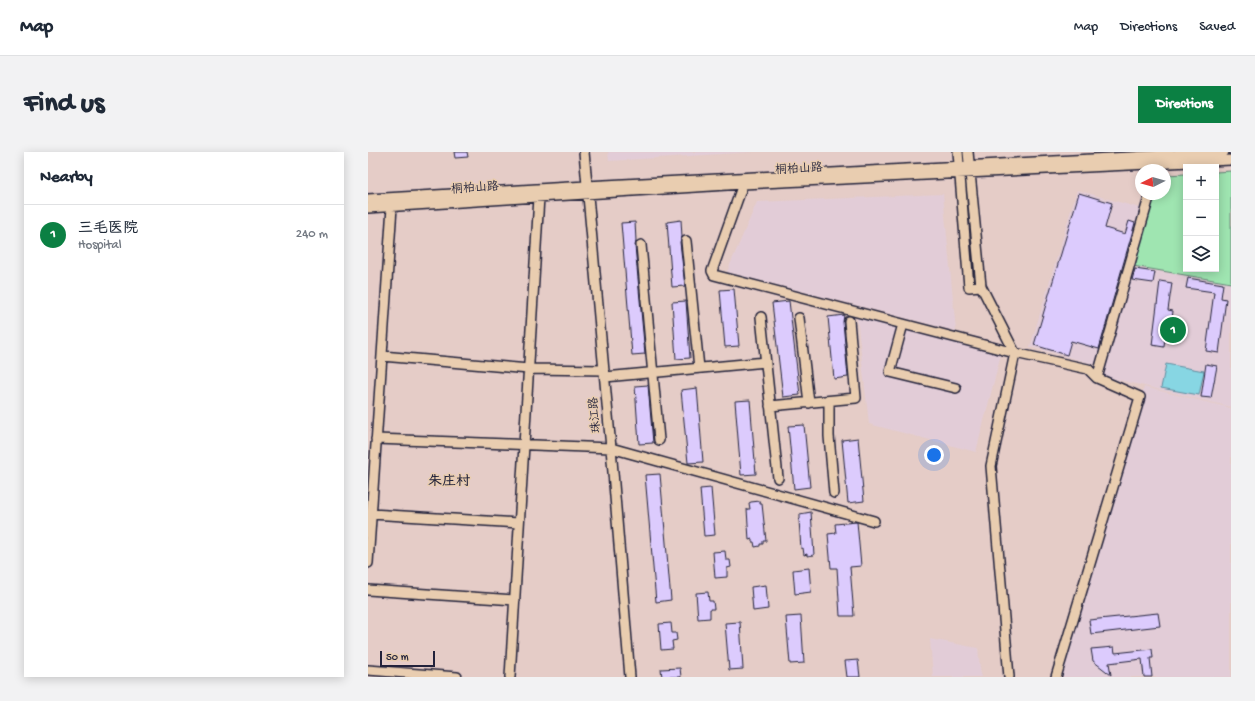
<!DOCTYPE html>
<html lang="en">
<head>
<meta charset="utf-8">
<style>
	:root { --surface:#fff; --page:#f2f2f3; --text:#1f2937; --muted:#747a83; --line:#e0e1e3; --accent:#0b8043 }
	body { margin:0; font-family:"Gochi Hand","LXGW WenKai TC",sans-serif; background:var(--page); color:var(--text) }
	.controls { position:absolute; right:12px; top:12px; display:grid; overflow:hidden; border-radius:0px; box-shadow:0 2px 10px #0003 }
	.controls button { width:36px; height:36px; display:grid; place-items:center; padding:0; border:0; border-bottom:1px solid var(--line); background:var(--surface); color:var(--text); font:20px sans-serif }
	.compass { position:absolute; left:767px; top:12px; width:36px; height:36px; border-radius:50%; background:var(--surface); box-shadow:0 2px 10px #0003; rotate:265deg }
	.scale { position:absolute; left:12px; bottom:10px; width:55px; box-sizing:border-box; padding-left:4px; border:2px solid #22223b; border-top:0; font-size:11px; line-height:14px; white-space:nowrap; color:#22223b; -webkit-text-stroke:3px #e9cdb0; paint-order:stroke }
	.you { position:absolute; left:566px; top:303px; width:14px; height:14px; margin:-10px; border:3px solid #fff; border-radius:50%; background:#1a73e8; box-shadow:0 0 0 6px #1a73e833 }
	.badge { display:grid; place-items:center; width:26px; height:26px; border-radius:50%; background:var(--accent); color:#fff; font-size:13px; font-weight:700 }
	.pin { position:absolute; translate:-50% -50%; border:2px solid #fff; box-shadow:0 1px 4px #0006 }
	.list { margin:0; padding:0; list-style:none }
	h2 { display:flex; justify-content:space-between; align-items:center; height:52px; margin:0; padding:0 16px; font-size:17px }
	h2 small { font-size:13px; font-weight:400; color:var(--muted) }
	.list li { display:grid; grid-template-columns:26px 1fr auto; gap:12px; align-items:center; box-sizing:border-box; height:60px; padding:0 16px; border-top:1px solid var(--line) }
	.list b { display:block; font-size:15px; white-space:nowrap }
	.list p { margin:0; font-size:13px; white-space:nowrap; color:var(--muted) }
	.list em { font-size:13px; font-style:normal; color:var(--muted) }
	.icon { flex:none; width:22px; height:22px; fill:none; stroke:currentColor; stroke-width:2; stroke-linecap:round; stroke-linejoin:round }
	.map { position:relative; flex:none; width:863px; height:525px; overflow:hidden; border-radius:0px }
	header { display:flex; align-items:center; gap:24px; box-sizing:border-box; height:56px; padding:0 20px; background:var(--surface); border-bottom:1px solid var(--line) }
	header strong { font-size:19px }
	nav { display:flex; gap:22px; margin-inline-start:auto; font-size:14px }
	.intro { display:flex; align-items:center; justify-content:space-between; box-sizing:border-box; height:96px; padding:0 24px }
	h1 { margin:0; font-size:28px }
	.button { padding:10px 18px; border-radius:0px; background:var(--accent); color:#fff; font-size:14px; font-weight:700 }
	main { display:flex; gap:24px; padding:0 24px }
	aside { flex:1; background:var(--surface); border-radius:0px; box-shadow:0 2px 10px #0003 }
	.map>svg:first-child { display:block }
</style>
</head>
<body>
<header>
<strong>Map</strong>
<nav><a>Map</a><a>Directions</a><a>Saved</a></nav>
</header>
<div class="intro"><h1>Find us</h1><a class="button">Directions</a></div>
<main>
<aside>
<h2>Nearby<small></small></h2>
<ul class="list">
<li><span class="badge">1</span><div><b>三毛医院</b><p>Hospital</p></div><em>240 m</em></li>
</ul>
</aside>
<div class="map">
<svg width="863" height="525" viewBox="0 0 863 525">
	<rect width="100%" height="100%" fill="#e5ccc7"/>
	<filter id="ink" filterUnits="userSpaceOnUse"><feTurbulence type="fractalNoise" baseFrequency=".025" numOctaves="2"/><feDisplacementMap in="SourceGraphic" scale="8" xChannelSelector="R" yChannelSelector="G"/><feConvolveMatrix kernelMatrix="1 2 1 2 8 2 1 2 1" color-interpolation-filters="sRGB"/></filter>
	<g filter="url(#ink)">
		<!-- built -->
		<path fill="#e2ccd7" d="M240,0H385L241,9Z
			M709,38L775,57L732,208L726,212L662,195Z
			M575,42L588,179L359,120L389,50Z
			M765,115L863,131V255L735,224Z
			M489,165L633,202L608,300L501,272Z
			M776,235L863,256V525H692Z
			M562,487L610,496L613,525H565Z"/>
		<!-- green -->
		<path fill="#9fe5b1" stroke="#608476" d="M863,19V131L765,114L787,42H797V23L818,22V117H848V20Z"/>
		<!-- water -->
		<path fill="#87d6e3" stroke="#5f8ea0" d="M798,212L836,219L831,243L793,236Z"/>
		<!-- building -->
		<path fill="#dccbfd" stroke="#22223b" d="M86,0H99L100,5L87,6Z
			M711,41L744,51L737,76L757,82L761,69L767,71L731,197L703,189L699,203L666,193Z
			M313,68L314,85L312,90L317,134L304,135L299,70Z
			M267,70L268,89L267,94L277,202L264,203L253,71Z
			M767,117L787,120L785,131L764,128Z
			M820,126L855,132L853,146L858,147L851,201L838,199L846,140L818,136Z
			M792,129L804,131L800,158L805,159L803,175H798L796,195L784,193Z
			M366,137L371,194L357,195L352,138Z
			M318,149L322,206L308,207L304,150Z
			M421,149L432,243L415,245L404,151Z
			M476,163L475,170L480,225L466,227L460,165Z
			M838,212L849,214L843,246L833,245Z
			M280,233L285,291L271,292L267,234Z
			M329,236L335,310L320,311L313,238Z
			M382,248L388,322L373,323L367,249Z
			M436,273L442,335L426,337L420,274Z
			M490,286L496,349L480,351L474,288Z
			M292,322L303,448L288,450L277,323Z
			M343,336L347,383L336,384L332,337Z
			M392,349V352H394L398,389H395V392H392V394L387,395L386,390H384V387L381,388L379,357H382L381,351L383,350Z
			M443,360L446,403L439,404V402L436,403L435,396L433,397L431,368L432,367V362Z
			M489,370L493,414L482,415L486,464H472L469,416H463L460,382L468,381L467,372Z
			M357,399L358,408H362L363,415L359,416V425L347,426L345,400Z
			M441,416L443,440L427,442L425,418Z
			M398,433L400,457L385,459L383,435Z
			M340,440L341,449H345L346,457H342V466L330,467L328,441Z
			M790,461L792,474L723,482L721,468Z
			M433,464L436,511L422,512L418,465Z
			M372,470L375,517L361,518L357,471Z
			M303,471L304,481H308L309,488L304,489L305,497L293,498L291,472Z
			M746,495L747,501L784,497L785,506H782L784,525H776L774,507L741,511L743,523L725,509L723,497Z
			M490,508L492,525H479L477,509Z
			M312,516L313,525H294L293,517Z"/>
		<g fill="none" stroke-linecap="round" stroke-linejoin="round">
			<!-- minor casing -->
			<g stroke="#22223b" stroke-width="12">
				<path id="minor" d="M216,0L243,296L262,525
					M590,0L601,135L613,134
					M600,0L613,134L647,201L623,314L641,525
					M375,32L344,119L346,123L647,201L720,217L729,226L772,245L688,525
					M0,47L218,34L856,0
					M0,56L375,32L863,8
					M318,89L331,216
					M273,93L291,288
					M393,165L410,326
					M431,166L441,251
					M535,172L522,220L588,236
					M14,204L161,217L236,218
					M237,225L398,210
					M729,226L782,42
					M461,249V284L466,341
					M402,254L488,246L481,169
					M8,287L243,296L506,369
					M3,362L151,371
					M0,411L24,55
					M0,438L147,448
					M0,518L89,525
					M142,525L171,45"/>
			</g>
			<!-- minor -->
			<use href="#minor" stroke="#e9cdb0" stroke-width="9"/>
		</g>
	</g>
	<g text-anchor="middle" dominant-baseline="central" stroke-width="3" stroke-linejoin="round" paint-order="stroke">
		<!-- street labels -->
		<g font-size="12" fill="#22223b" stroke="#e9cdb0">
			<text transform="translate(431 18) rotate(-3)">桐柏山路</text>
			<text transform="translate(107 37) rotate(-4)">桐柏山路</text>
			<text transform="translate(228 263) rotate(-95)">珠江路</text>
		</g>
		<!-- quarter labels -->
		<g font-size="14" font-weight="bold" fill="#22223b" stroke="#e9cdb0">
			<text x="81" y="330">朱庄村</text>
		</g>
	</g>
</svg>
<div class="controls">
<button>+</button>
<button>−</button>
<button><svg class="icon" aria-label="layers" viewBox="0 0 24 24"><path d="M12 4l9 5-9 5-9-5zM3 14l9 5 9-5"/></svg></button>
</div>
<svg class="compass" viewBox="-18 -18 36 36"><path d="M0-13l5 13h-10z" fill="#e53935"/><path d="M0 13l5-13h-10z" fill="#747a83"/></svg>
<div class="scale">50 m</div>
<div class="you"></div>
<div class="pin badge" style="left:805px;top:178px">1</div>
</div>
</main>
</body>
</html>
